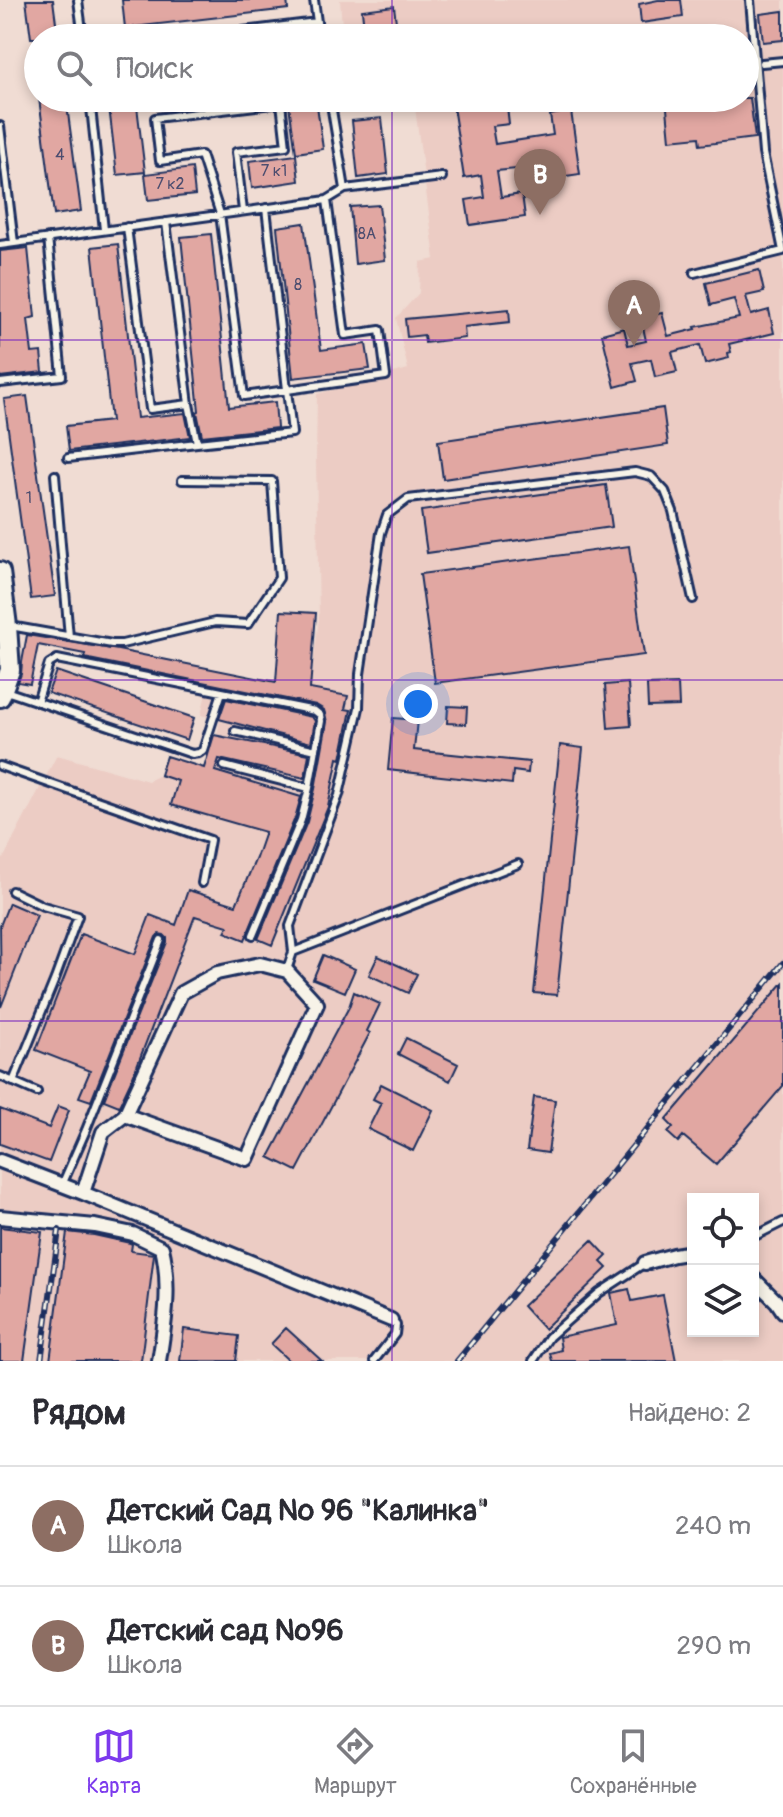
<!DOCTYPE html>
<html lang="ru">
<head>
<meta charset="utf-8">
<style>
	:root { --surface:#fff; --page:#f7f7f7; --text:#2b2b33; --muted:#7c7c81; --line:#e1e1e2; --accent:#7c3aed }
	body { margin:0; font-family:Pangolin,sans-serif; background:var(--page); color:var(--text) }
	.controls { position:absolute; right:24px; bottom:24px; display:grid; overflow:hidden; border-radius:0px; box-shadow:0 4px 12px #0003 }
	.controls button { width:72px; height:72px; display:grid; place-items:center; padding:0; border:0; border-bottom:2px solid var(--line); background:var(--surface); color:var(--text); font:40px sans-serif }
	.you { position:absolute; left:418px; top:704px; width:28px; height:28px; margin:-20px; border:6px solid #fff; border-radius:50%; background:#1a73e8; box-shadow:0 0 0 12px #1a73e833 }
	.badge { display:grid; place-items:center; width:52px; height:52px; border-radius:50%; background:var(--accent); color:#fff; font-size:26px; font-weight:700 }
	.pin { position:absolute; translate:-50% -66px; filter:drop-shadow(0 2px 4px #0008) }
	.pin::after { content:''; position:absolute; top:42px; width:28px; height:24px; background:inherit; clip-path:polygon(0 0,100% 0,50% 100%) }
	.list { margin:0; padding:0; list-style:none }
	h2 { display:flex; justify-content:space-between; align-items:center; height:104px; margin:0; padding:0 32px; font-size:34px }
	h2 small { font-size:26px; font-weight:400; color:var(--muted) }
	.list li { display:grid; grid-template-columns:52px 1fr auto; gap:24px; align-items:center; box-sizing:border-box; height:120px; padding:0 32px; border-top:2px solid var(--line) }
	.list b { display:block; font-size:30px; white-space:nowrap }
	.list p { margin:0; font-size:26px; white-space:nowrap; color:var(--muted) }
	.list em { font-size:26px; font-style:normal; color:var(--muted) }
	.icon { flex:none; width:44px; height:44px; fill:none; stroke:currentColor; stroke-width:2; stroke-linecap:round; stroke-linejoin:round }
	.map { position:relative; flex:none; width:783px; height:1361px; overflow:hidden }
	.search { position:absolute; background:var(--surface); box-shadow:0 4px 12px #0003; left:24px; right:24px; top:24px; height:88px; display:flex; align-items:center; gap:20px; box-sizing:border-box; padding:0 28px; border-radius:44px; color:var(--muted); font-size:30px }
	.sheet { height:344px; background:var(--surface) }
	nav { display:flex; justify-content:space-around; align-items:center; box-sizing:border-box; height:112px; border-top:2px solid var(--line); background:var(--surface); font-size:22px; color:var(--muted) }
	nav a { display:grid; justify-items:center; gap:4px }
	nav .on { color:var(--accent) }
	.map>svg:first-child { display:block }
</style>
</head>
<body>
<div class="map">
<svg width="783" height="1361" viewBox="0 0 783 1361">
	<rect width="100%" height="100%" fill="#f0dcd3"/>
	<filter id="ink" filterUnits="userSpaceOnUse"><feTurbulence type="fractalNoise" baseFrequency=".0125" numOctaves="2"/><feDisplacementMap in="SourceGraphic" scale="16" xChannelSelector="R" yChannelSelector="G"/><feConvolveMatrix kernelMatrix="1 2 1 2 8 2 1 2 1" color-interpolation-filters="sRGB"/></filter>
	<g filter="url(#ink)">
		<!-- built -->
		<path fill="#ecccc4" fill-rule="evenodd" d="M340,0H783V1361H0V859H3L57,755L148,781L160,775L166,756L204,767L212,735H217L220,720L201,715L208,685L84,660V654L39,645L30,684L18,682L28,632L310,688L319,619L316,460L317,394L408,369L396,318L419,293L420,262L435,259L414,100L350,109L349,98H745V38H343ZM693,1199H753V1331H693Z"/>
		<!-- building -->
		<path fill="#e1a7a2" stroke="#1b2f5e" stroke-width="2" d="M26,0H53L58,38H31Z
			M122,0H287L288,9L125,28Z
			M658,0H681L683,17L641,23L639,4Z
			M394,6L398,38H365L362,10Z
			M783,11V40L763,42L760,14Z
			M39,98H66L81,211L54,215Z
			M108,98H136L145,172L117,175Z
			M288,98H316L323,149L296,153Z
			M506,98L509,124L492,126L495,144L553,135L550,115L571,111L580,174L518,183L516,169L497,171L501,197L522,194L525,217L470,225L466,200L484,197L481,175L464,178L453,106Z
			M666,98H750L755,138L700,145L699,137L670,140Z
			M382,118L388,174L358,178L352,121Z
			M296,155L299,181L252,188L249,161Z
			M192,168L195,195L148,200L145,174Z
			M379,205L385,260L355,264L350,207Z
			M304,223L321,350L366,344L370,369L293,378L277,227Z
			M211,234L229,407L275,402L277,428L202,436L197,412L199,411L181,237Z
			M118,244L137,418L185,413L190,437L69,451L66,426L111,421L92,247Z
			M28,248L35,317L28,319L32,353L41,352L43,372L0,377V251Z
			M759,270L764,292L746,296L751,315L769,310L774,333L729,344L731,352L728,353L729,358L705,364L700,345L672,352L677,372L655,377L651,359L632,363L637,381L615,387L602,334L624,328L628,345L646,341L641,318L662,313L668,336L696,329L695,327L739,318L734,299L711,305L706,283Z
			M509,309L510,322L464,327L465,338L425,343L424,335L407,337L405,319Z
			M27,396L55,596L31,599L4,399Z
			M663,408L668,445L443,479L438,441Z
			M606,485L612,527L427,553L421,511Z
			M629,546L644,655L435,683L420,574Z
			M281,611L316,613L310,689L348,696L345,709L351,710L341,759L338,758L328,807L272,945L258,939L307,822L315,789L327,722L324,710L316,705L84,658L85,654L38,645L30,684L18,682L21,674L22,662L27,635L118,650L276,682Z
			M56,671L194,718L187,740L48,693Z
			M628,683L631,726L608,728L605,685Z
			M678,684L679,706L648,707L647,685Z
			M226,699L312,717L315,721L311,743L219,719Z
			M448,706L467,707L466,724L447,723Z
			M393,718L417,720L414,750L529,762L528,773L513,771L512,784L388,770Z
			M214,735L309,754L305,778L219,759L215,771L301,797L295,818L245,940L225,932L228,926L195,916L133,1076L119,1106L104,1100L167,942V938L164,935L159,934L156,937L91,1101L79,1097L90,1071L36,1050L81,934L135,954L150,915L176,925L188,890L236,905L256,858L265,832L171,805L178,781L160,775L166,756L204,768Z
			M560,745L583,748L557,995L534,993Z
			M9,903L37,915L1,1007L0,926Z
			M323,955L355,969L345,992L313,979Z
			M378,956L417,974L408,993L369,975Z
			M783,983V1086L716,1164L683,1136L678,1142L668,1133L673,1127L666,1120Z
			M354,992L380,1004L367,1031L370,1033L297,1171L269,1157L349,1007Z
			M406,1038L458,1064L450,1081L398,1054Z
			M381,1084L433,1110L413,1151L368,1129L381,1103L373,1099Z
			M534,1097L555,1100L548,1153L527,1150Z
			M58,1106L69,1110L49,1162L0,1144V1109L49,1128Z
			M0,1227L42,1232L24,1361H0Z
			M67,1232L94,1235L130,1243L132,1244L131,1251L154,1254L141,1361H50Z
			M592,1240L607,1256L601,1262L607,1268L544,1329L523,1306Z
			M629,1289L632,1301L663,1295L676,1361H552L550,1353L561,1350L559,1337L617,1325L611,1293Z
			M286,1328L322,1361H289L271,1344Z
			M184,1329L239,1336L236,1361H180Z"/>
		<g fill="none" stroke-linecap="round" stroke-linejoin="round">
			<!-- lane casing -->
			<g stroke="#1b2f5e" stroke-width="12">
				<path id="lane" d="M78,0L83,38
					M314,0L317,22
					M185,38L317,22L319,38
					M762,63L783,61
					M90,98L104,230
					M205,98L207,113
					M0,126L14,243
					M345,189L442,177
					M243,211L236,152L286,146L281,103L155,118L160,161L201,155L220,214L244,396L386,376L380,330L345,335L327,200
					M127,227L150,409L189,404L166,222
					M0,245L327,200L345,189L330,98
					M694,273L783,251L763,153L750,0
					M0,383L62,376L48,238
					M197,443L292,433L266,208
					M68,458L197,443L189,404
					M55,475L69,637
					M10,626L112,644H122L215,622L248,624L279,578L272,481L182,480
					M6,691L192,754L199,753L203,750L222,692L57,659L49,664L37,702
					M222,692L315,711L320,715L321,721L309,788L301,820L253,935
					M235,731L316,750
					M0,766L210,840L202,883
					M224,766L309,788
					M12,891L43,906L78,916L55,979L13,1082
					M293,952L290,926L339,795L359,708L360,674L381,533L387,515L408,499L635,472L651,476L665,491L673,511L693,599
					M287,970L293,952L518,864
					M0,1076L37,1092
					M62,1185L86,1130L161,940
					M753,1237L783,1222
					M374,1361L395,1334L396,1325L391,1320
					M533,1361L549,1337L599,1293L645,1263"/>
			</g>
			<!-- street casing -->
			<g stroke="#1b2f5e" stroke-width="18">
				<path id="street" d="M0,1161L83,1193L391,1320
					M83,1193L103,1132L125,1115L247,1159L317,1004L287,971L260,964L217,973L181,993L125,1115
					M0,1217L95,1226L133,1234L162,1248C171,1285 165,1324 159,1361
					M645,1263L674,1255L693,1252
					M753,1278L777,1302L783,1311"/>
			</g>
			<!-- secondary casing -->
			<g stroke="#1b2f5e" stroke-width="24">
				<path id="secondary" d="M0,572L7,626L10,670L0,697"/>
			</g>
			<!-- lane -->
			<use href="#lane" stroke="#f7f3e8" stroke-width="6"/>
			<!-- street -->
			<use href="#street" stroke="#f7f3e8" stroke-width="12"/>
			<!-- secondary -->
			<use href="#secondary" stroke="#f7f3e8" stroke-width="18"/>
			<!-- rail casing -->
			<g stroke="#1b2f5e" stroke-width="6">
				<path id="rail" d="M41,1361L59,1230
					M457,1361L783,963"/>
			</g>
			<!-- rail -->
			<use href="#rail" stroke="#f7f3e8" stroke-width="3" stroke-dasharray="9" stroke-linecap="butt"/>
		</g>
	</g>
	<!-- grid -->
	<path fill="none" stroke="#7b2cbf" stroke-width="2" stroke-opacity="0.55" d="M392,0V38M392,98V1361M0,340H783M0,680H783M0,1021H783"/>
	<g text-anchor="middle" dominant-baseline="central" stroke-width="8" stroke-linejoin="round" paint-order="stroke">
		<!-- number labels -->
		<g font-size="16" fill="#4c4d6f">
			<text x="60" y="155">4</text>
			<text x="274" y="171">7 к1</text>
			<text x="170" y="184">7 к2</text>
			<text x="367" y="234">8А</text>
			<text x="298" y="285">8</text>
			<text x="29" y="498">1</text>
		</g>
	</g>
</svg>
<div class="controls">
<button><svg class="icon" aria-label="locate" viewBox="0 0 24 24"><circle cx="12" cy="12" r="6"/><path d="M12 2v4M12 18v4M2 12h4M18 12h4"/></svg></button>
<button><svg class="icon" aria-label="layers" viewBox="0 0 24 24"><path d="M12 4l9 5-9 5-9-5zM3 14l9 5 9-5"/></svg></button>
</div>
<div class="you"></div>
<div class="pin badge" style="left:634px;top:346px;background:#8d6e63">A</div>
<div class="pin badge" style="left:540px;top:215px;background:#8d6e63">B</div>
<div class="search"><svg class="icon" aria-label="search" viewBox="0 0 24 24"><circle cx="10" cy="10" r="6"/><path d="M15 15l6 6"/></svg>Поиск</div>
</div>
<section class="sheet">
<h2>Рядом<small>Найдено: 2</small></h2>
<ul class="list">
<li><span class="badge" style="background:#8d6e63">A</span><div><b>Детский Сад № 96 &quot;Калинка&quot;</b><p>Школа</p></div><em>240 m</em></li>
<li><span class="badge" style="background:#8d6e63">B</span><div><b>Детский сад №96</b><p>Школа</p></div><em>290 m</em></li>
</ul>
</section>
<nav>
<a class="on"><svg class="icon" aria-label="map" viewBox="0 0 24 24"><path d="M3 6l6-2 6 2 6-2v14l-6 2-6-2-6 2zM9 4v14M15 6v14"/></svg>Карта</a>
<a><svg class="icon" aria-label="directions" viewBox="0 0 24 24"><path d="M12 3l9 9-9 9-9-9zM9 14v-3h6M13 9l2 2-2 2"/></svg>Маршрут</a>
<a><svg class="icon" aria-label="saved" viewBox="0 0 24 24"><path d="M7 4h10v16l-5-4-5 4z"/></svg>Сохранённые</a>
</nav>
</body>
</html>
